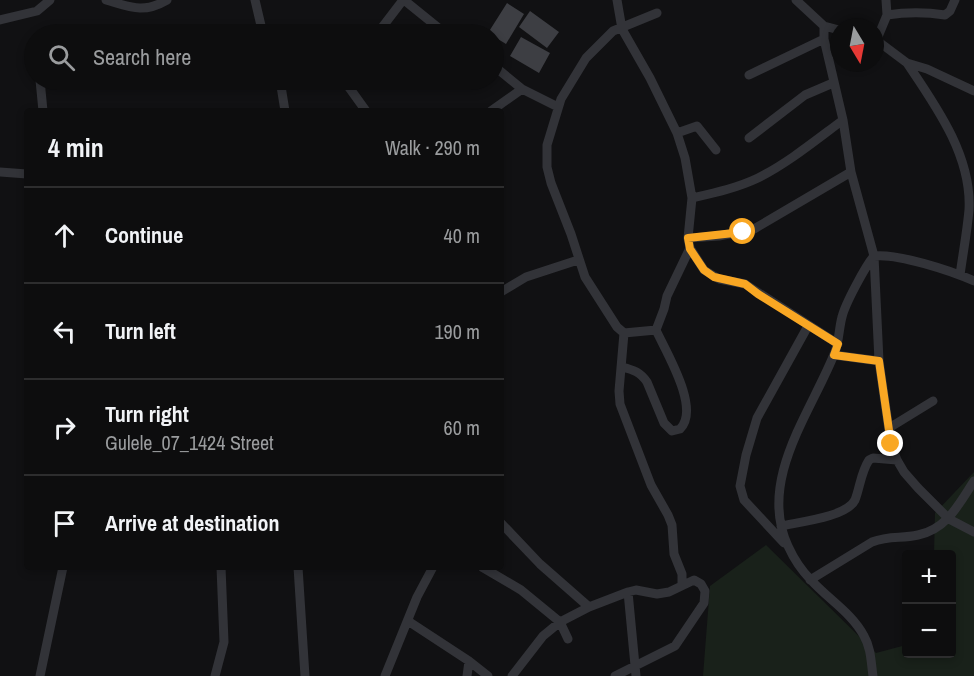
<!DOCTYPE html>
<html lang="en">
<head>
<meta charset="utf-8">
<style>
	:root { --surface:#0d0d0e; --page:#161617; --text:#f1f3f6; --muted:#9a9c9e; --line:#2d2d2e }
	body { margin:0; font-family:"Archivo Narrow",sans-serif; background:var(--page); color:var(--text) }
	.controls { position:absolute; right:18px; bottom:18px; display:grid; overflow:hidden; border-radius:6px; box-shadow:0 3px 9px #0003 }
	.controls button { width:54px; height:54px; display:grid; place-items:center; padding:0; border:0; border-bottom:2px solid var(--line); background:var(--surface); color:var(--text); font:30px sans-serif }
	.compass { position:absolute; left:830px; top:18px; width:54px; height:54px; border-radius:50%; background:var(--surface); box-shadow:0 3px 9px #0003; rotate:170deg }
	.stop { position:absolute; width:18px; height:18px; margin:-14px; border:4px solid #f9a723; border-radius:50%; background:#fff }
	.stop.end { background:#f9a723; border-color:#fff; box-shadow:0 2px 6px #0008 }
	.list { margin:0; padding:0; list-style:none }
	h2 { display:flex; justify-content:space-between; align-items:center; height:78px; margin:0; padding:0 24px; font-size:26px }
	h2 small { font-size:20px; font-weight:400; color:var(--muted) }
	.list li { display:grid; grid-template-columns:39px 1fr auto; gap:18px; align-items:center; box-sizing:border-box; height:96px; padding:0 24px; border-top:2px solid var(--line) }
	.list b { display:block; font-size:22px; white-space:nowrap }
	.list p { margin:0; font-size:20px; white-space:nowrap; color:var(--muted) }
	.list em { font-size:20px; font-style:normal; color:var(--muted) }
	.icon { flex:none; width:33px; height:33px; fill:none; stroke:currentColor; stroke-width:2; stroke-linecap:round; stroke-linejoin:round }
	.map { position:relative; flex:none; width:974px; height:676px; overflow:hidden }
	.search { position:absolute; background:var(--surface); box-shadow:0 3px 9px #0003; left:24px; top:24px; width:480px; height:66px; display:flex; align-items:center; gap:15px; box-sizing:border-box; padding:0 21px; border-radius:33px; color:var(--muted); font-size:22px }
	.panel { position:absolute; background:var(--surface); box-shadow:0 3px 9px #0003; left:24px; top:108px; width:480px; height:462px; border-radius:6px }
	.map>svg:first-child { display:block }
</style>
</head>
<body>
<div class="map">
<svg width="974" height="676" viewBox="0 0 974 676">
	<rect width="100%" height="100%" fill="#111113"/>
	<!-- green -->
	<path fill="#19211a" d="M974,472V676H703L710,586L766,545L876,653L906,645V654H952V554H934L935,513Z"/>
	<!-- building -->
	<path fill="#3d3e43" d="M507,3L524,14L506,44L488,33Z
		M530,11L559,32L547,48L519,27Z
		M521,37L550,53L539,73L510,56Z"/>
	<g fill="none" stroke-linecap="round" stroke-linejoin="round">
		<!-- minor -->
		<path stroke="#323338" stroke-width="9" d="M106,0C130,7 143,14 167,0
			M255,0L263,34
			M404,0L446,34
			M617,0L622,29L650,78L677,133L685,158L692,198L688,238L690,248L704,270L719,279L745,284L838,344
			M796,0L824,26V39L843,120L851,172L874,256L879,361L891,444L897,460L904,472L918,488L949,519L974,532
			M887,15C907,12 925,12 945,15L950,11L955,0
			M0,20L37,11L50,0
			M824,26L839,30
			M377,34L403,0
			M875,39L907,63L927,69L974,91
			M877,39L887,15L886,0
			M907,63C936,106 972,156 969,210C967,232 963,253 960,275
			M494,66L522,89L558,107
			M749,75L824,39
			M40,80L43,111
			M280,80L285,111
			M347,80L348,86L366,111
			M491,111L522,89
			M677,133L697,126L716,150
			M749,138L805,95L833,83
			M0,172L27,174
			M692,198C714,193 737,188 758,178C788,163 816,140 843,120
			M688,238L719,236L754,229L851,172
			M874,256C897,253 952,271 974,281
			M501,292L526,277L578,260
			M656,330L624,333L617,327L585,277L571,234L551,183L547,167V145L561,99L586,58L613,31L657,13
			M624,333L619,391L620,404L651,485L668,515L672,525L674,554L682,574V585
			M834,355L879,361
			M622,367C634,370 640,372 647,382L664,423L672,431L680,429C701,409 666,352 656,330L664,309L667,296L690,248
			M889,428L933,401
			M501,523L540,564L589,607
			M781,526C799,522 847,517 855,500C860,487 861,472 869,460L873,458L897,460
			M784,543L744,500L740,486L746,455L757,418L808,326
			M298,567L305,676
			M482,567L521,590L560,622L568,639
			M810,580L872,542C890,535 901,539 918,535C947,529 959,504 974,481
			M628,592L636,676
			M408,621L469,661L488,676
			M40,676L63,567
			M215,676L224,642L221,567
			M385,676L417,597L433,567
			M467,676L469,661
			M512,676L543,636L560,622L589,607L628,592L636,590L657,594L669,592L694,580L701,584L705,591L704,603L675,646L615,676
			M873,676C871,662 871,648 864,636C852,613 828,599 811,580C802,571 793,557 788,546C757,480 812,411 835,352C839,341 839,328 842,317C845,304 866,265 874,256"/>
	</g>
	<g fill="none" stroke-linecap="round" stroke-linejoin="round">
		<!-- route -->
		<path stroke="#f9a723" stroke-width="8" d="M743,232L688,238L690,249L704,270L714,277L745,284L758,294L838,344L834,355L879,361L891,444"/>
	</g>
</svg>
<div class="controls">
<button>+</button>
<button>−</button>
</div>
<svg class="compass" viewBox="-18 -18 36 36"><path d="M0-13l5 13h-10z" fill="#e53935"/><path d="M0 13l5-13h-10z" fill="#9a9c9e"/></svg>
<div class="stop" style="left:743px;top:232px"></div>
<div class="stop end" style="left:891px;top:444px"></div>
<div class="search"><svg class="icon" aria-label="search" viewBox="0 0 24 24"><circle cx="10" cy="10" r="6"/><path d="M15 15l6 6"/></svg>Search here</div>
<section class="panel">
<h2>4 min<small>Walk · 290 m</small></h2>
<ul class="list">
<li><svg class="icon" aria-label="ahead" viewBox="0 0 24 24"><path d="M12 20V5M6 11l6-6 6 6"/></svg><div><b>Continue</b></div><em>40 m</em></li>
<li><svg class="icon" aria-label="left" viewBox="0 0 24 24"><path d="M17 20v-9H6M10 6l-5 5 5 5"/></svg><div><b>Turn left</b></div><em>190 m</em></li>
<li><svg class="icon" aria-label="right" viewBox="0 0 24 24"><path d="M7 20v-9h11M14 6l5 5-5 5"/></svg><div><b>Turn right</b><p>Gulele_07_1424 Street</p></div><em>60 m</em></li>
<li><svg class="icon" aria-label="arrive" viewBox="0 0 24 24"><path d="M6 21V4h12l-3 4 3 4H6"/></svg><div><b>Arrive at destination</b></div></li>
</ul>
</section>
</div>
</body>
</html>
